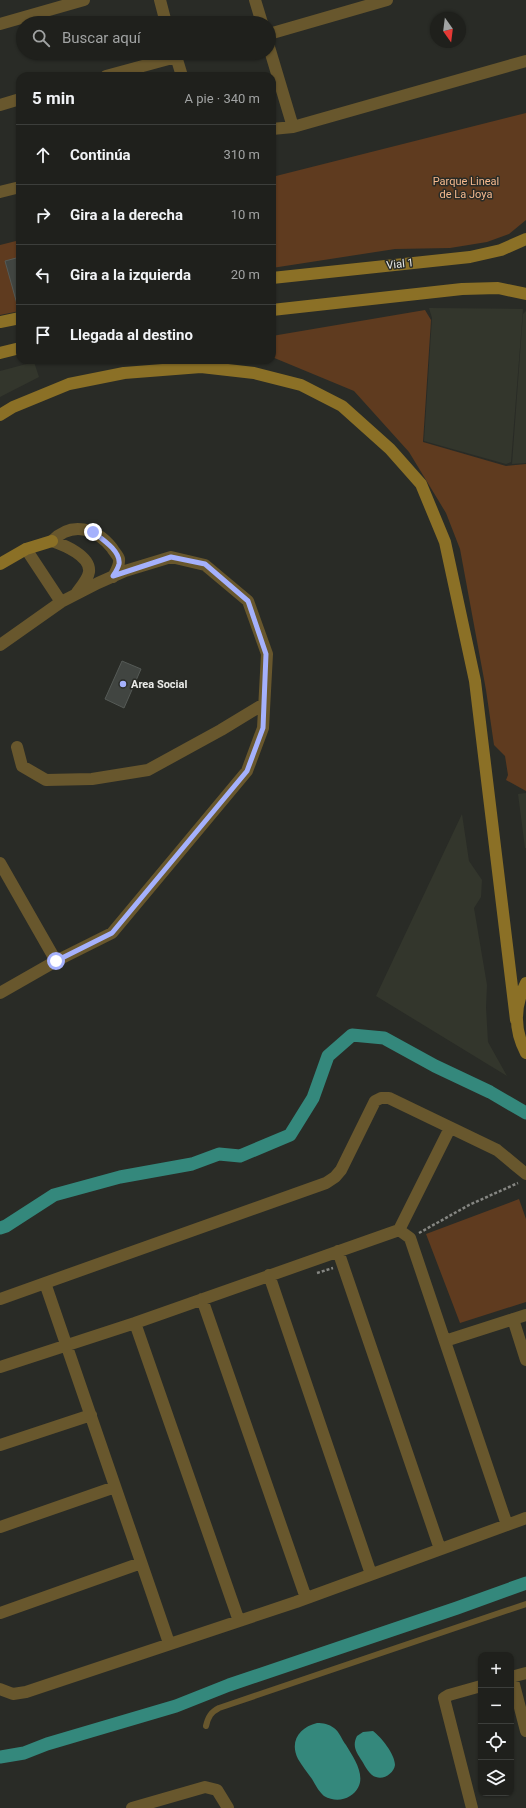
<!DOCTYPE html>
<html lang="es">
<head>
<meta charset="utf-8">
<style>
	:root { --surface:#1f201c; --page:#272825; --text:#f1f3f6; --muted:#a1a3a3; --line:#3c3e3b }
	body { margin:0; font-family:Roboto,sans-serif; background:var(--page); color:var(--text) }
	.controls { position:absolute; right:12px; bottom:12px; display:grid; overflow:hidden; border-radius:8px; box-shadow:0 1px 3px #0004 }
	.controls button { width:36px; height:36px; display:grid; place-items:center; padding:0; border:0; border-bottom:1px solid var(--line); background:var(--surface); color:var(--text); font:20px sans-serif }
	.compass { position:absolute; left:430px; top:12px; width:36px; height:36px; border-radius:50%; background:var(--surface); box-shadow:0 1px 3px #0004; rotate:166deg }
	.stop { position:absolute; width:12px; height:12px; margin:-9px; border:3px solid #a5b1fc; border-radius:50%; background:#fff }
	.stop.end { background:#a5b1fc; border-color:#fff; box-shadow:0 1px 4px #0008 }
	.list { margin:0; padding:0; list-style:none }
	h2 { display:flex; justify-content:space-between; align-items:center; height:52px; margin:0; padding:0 16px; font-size:17px }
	h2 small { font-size:13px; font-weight:400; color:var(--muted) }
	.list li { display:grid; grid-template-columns:26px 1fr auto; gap:12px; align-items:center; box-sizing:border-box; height:60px; padding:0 16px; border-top:1px solid var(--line) }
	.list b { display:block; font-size:15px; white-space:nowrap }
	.list em { font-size:13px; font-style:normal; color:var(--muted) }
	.icon { flex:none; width:22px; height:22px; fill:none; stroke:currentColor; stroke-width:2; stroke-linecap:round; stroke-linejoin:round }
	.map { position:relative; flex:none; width:526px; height:1808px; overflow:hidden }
	.search { position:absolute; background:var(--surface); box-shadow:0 1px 3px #0004; left:16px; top:16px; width:260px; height:44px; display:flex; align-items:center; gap:10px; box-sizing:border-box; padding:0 14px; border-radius:22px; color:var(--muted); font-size:15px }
	.panel { position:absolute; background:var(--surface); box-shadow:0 1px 3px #0004; left:16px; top:72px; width:260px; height:292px; border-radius:12px }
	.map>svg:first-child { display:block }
</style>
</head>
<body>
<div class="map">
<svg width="526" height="1808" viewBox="0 0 526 1808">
	<rect width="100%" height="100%" fill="#292b26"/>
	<!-- built -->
	<path fill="#33362c" d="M429,308L523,309L511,462L506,464L424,441L432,318Z
		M526,311V463L512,464L523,314Z
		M34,362L39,377L0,397V371Z
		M526,793V848H525L518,794Z
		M462,814L469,861L482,880L481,897L474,908L487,985L486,1007L488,1042L507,1076L376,996Z"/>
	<!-- green -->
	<path fill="#5f3b1f" d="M526,113V220L509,234L487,242L450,248L395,249L272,268V177Z
		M20,240V311L0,315V245Z
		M425,310L431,320L423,442L506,466L526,464V791L506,780L508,775L505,756L494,745L486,690L460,549L446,513L409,452L354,391L272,357V336Z
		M519,1199L526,1219V1302L460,1323L426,1234Z"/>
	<!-- water -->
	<path fill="#34887c" d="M317,1723C323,1723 329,1724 334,1728C339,1731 342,1740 346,1745C355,1760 371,1782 350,1796C342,1801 333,1801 324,1796C319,1792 315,1784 312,1779C307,1772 302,1766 298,1759C289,1741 300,1727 317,1723Z
		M373,1731C381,1737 395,1754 395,1765C394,1773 384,1780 376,1777C370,1776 365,1766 362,1761C356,1752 352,1746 357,1736L363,1732Z"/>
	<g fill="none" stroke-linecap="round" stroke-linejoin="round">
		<!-- canal -->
		<path stroke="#34887c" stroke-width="13" d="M0,1228L6,1226L54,1195L120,1177L192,1164L219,1154L240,1156L290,1135L313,1098L328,1056L352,1035L384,1038L435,1066L490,1092L526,1113
			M0,1757L24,1753L47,1744L176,1706L229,1685L457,1608L526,1583"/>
	</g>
	<!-- building -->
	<path fill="#414541" stroke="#555a56" d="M20,257V303L17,304L5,261Z
		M122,661L141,669L124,708L105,699Z"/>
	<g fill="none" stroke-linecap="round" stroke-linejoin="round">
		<!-- path -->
		<path stroke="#858682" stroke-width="2.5" stroke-dasharray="3 2" stroke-linecap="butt" d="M419,1233L469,1205L518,1183
			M317,1273L333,1268"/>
		<!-- lane -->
		<path stroke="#68572d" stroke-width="6" d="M206,1726C208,1717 211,1712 219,1708L526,1604"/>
		<!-- street -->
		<path stroke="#68572d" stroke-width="12" d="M160,0L166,23
			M255,0L262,23
			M0,24L84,0
			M269,34L387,0
			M269,47L293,127
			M175,53L182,76
			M106,76L176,57
			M0,105L20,99
			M272,129L293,127L526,61
			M0,192L20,187
			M26,549L61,602
			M76,594C80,588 88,579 89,572C91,556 64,545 52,541C72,521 96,528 112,548C114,552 118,555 119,559C120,565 116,571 113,577
			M0,645L61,602L98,583L125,571L171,557L205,565L248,601L267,654L263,728L247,771L112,933L56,961L0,993
			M17,747L22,766L46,780L92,779L148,770L221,730L264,704
			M0,863L56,961
			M450,1128L399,1230L410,1238L507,1525
			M338,1251L440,1549
			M269,1275L371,1574
			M45,1283L169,1643
			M0,1299L326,1183L335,1177L341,1170L375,1101L381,1098H389L497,1150L526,1174
			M202,1299L306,1598
			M513,1319L526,1360
			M135,1323L239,1621
			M445,1341L526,1315
			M0,1367L135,1323L399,1230
			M0,1445L91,1415
			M0,1527L115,1487
			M0,1613L141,1563
			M511,1677L526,1673
			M512,1677L526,1731
			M0,1689L13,1694L26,1692L296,1602L526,1518
			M132,1808L205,1787L217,1790L228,1808
			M472,1808L444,1698L449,1695L481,1686"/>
		<!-- secondary -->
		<path stroke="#8b7026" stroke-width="12" d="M272,278L470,257L501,250L526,239
			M272,310L462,289L498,288L526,294
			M0,322L20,318
			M0,353L20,348
			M0,415L13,407L69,384L124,373L201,367L254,373L301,385L342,406L390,449L421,484L445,542L475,681L516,1020
			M0,564L26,549L52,541
			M526,983C514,1006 514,1030 526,1053"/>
	</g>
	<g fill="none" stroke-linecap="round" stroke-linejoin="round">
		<!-- route -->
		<path stroke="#a5b1fc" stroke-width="5" d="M56,961L112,933L247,771L263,728L266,654L248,601L205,564L171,557L113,576C115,573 118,568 119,564C121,551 102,539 93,532"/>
	</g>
	<!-- markers -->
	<circle fill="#a5b1fc" stroke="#292b26" stroke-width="1.5" cx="123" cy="684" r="4"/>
	<g text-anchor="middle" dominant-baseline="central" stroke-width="3" stroke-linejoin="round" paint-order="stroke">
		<!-- park labels -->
		<g font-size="11" fill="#f5b98e" stroke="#292b26">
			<text x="466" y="181">Parque Lineal<tspan x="466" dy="13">de La Joya</tspan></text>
		</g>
		<!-- street labels -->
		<g font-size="11" fill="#ebece9" stroke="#292b26">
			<text transform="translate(400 264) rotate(-6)">Vial 1</text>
		</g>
		<!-- poi labels -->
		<g font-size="11" font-weight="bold" fill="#ebece9" stroke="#292b26" text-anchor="start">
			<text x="131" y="684">Area Social</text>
		</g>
	</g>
</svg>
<div class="controls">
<button>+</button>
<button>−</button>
<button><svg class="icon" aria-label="locate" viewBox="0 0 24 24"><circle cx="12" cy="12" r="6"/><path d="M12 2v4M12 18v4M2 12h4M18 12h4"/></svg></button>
<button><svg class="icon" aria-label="layers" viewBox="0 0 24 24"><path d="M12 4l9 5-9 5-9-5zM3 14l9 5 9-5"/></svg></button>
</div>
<svg class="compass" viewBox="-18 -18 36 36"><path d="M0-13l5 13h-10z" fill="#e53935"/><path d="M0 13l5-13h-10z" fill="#a1a3a3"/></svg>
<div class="stop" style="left:56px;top:961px"></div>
<div class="stop end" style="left:93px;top:532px"></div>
<div class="search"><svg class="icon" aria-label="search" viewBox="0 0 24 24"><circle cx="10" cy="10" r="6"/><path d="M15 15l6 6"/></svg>Buscar aquí</div>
<section class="panel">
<h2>5 min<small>A pie · 340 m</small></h2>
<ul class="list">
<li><svg class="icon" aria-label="ahead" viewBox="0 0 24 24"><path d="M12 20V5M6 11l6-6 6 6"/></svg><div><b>Continúa</b></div><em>310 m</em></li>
<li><svg class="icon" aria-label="right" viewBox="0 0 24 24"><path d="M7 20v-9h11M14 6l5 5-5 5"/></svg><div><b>Gira a la derecha</b></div><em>10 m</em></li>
<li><svg class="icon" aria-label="left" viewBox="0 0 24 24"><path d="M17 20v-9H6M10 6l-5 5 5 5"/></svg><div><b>Gira a la izquierda</b></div><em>20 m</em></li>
<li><svg class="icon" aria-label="arrive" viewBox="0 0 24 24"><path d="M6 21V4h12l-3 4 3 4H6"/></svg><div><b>Llegada al destino</b></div></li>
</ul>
</section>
</div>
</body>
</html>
